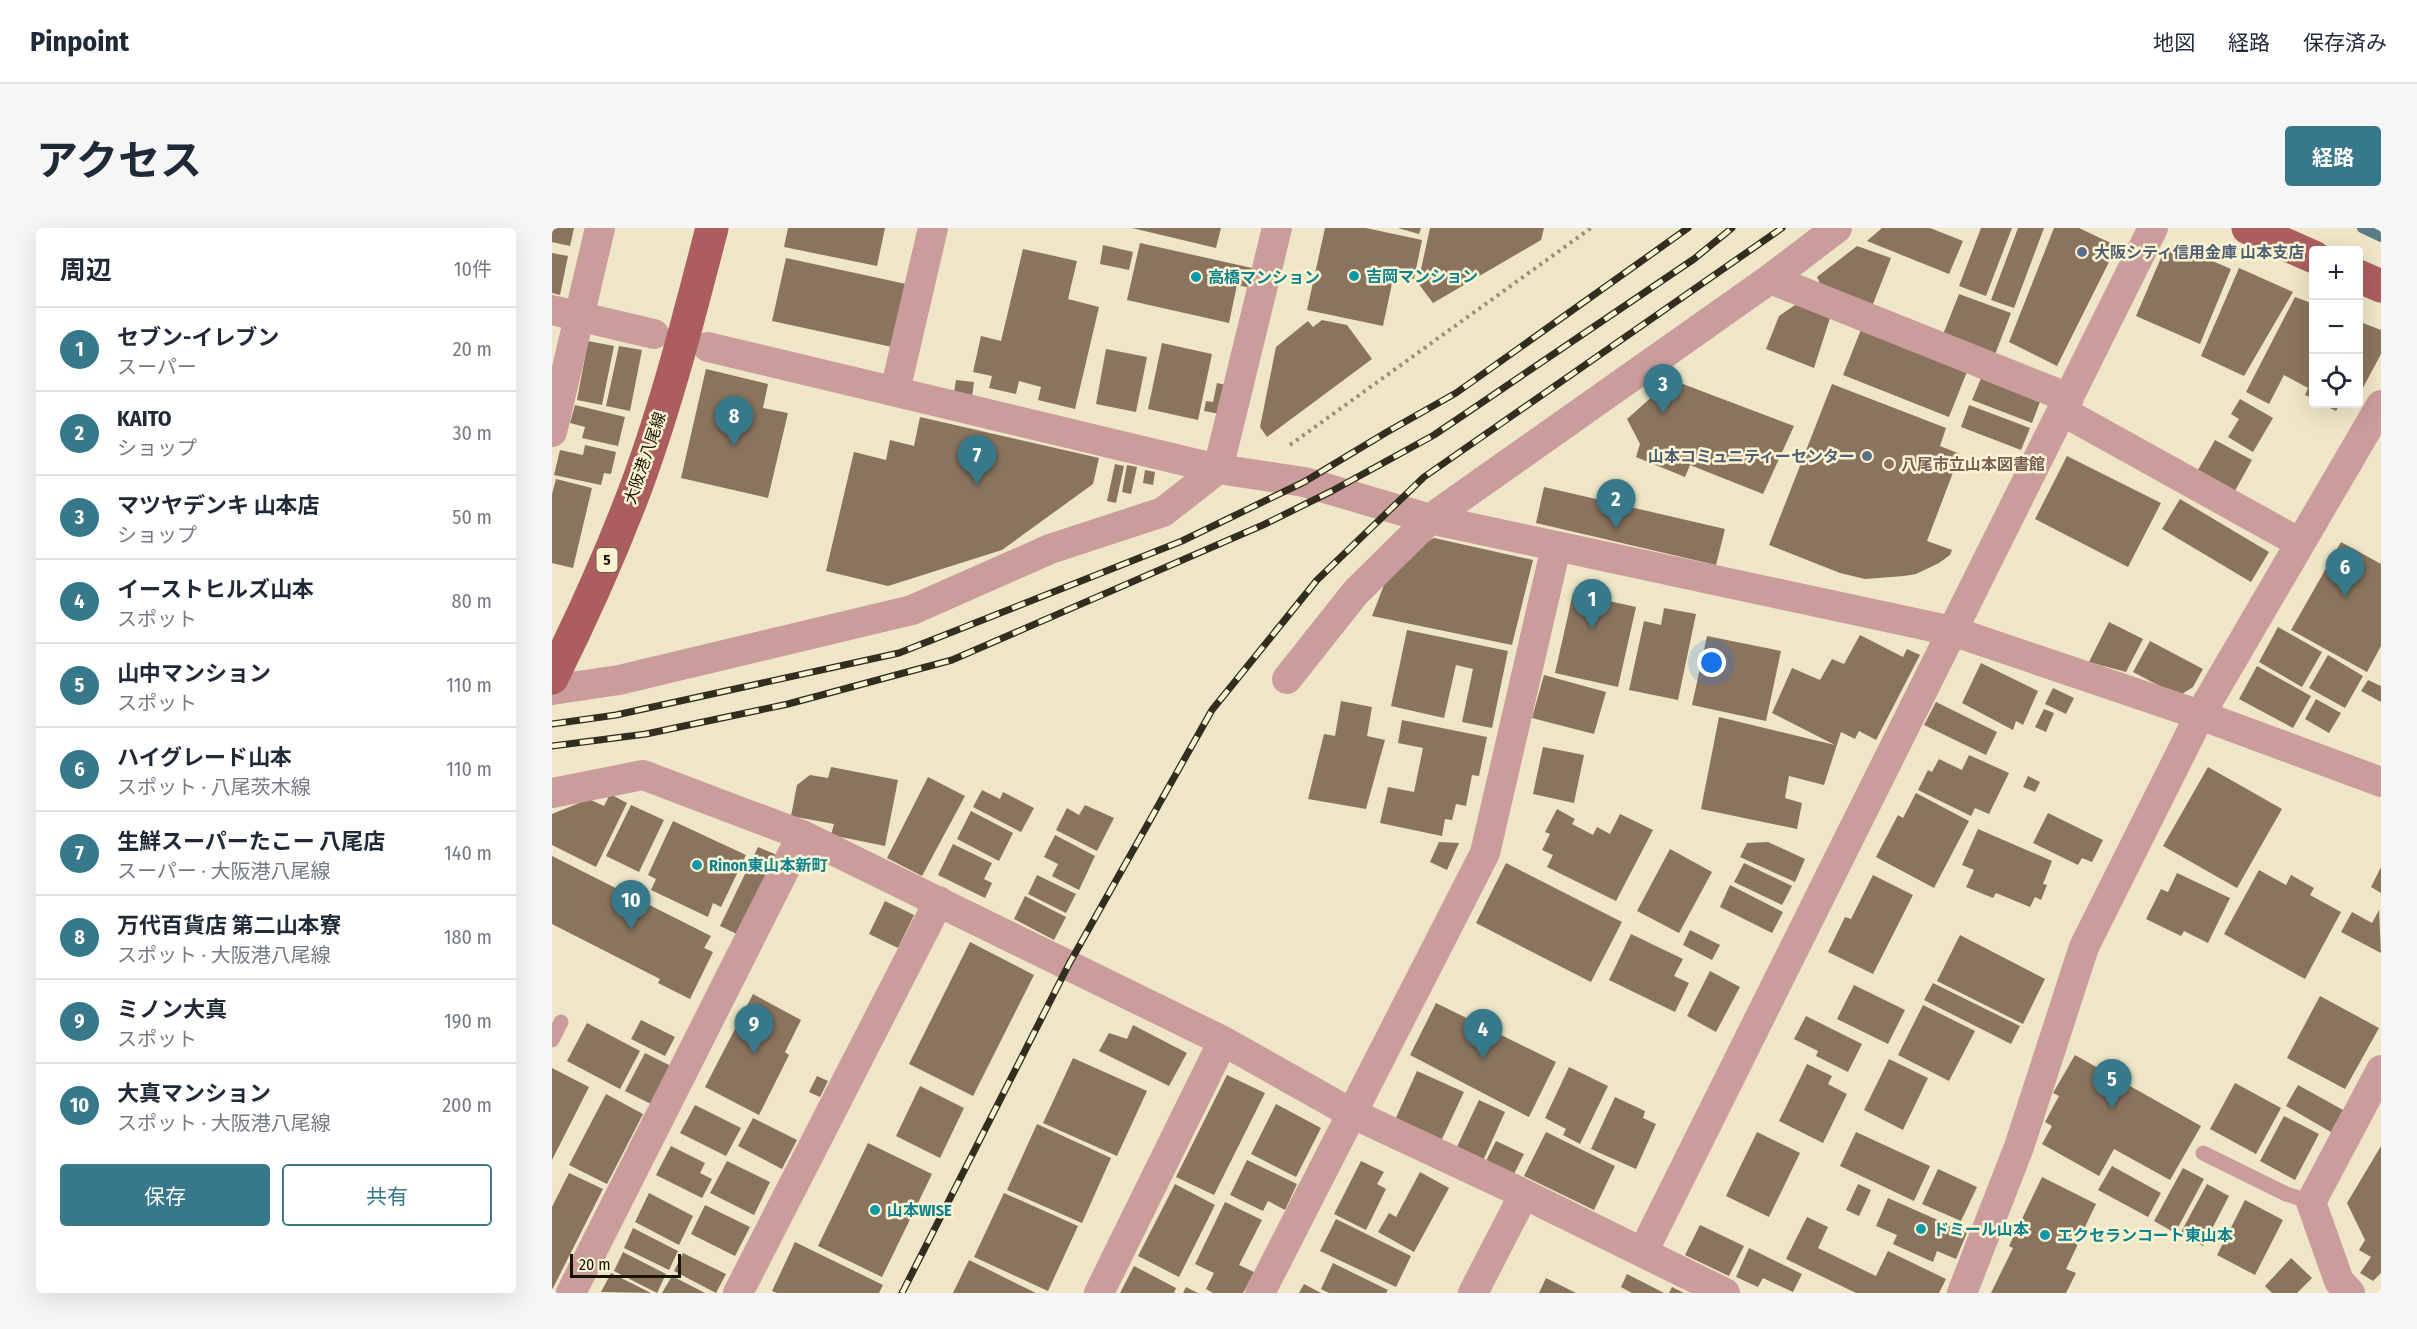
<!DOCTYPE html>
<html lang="ja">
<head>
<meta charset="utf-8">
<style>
	:root { --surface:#fff; --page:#f6f6f7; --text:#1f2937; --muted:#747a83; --line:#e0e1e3; --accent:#37798b }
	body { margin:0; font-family:"Fira Sans Condensed","Noto Sans JP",sans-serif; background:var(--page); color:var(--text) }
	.controls { position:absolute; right:18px; top:18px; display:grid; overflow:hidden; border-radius:6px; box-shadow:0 6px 24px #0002 }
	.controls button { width:54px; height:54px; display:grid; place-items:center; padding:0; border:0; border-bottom:2px solid var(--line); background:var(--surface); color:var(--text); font:30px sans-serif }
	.scale { position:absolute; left:18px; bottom:15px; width:111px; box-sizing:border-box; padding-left:6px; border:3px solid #161308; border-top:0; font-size:16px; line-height:21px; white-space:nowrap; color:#161308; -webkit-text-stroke:4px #fcf3d3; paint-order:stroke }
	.you { position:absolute; left:1160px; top:435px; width:21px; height:21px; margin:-15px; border:4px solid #fff; border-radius:50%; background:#1a73e8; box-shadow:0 0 0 9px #1a73e833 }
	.badge { display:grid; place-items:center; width:39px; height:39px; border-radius:50%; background:var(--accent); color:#fff; font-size:20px; font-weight:700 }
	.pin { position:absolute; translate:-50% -50px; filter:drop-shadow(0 2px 3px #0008) }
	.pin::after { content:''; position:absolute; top:32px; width:21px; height:18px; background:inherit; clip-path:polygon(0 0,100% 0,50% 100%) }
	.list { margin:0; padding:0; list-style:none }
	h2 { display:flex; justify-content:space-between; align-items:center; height:78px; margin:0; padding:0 24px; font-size:26px }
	h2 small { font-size:20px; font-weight:400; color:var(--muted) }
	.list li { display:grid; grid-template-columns:39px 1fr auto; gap:18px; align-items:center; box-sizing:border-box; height:84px; padding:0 24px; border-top:2px solid var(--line) }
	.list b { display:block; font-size:22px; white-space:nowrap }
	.list p { margin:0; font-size:20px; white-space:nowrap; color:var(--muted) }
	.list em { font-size:20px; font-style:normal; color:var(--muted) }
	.actions { display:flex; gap:12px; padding:18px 24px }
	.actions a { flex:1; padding:14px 0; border:2px solid var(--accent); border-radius:6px; text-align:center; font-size:21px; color:var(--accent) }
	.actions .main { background:var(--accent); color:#fff }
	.icon { flex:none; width:33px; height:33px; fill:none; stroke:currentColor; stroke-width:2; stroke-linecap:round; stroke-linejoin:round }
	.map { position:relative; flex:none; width:1829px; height:1065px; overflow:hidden; border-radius:6px }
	header { display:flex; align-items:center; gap:36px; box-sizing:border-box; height:84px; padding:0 30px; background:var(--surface); border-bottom:2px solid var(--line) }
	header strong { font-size:28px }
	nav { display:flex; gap:33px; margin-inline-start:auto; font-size:21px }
	.intro { display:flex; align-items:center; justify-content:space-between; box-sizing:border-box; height:144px; padding:0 36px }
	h1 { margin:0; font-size:42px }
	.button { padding:15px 27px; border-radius:6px; background:var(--accent); color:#fff; font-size:21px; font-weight:700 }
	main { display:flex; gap:36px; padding:0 36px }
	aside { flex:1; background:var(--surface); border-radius:6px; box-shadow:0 6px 24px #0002 }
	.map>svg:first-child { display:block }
</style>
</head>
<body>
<header>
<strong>Pinpoint</strong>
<nav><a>地図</a><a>経路</a><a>保存済み</a></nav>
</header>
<div class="intro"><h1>アクセス</h1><a class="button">経路</a></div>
<main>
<aside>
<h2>周辺<small>10件</small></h2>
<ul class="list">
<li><span class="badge">1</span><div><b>セブン-イレブン</b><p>スーパー</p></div><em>20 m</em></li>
<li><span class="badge">2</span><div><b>KAITO</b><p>ショップ</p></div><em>30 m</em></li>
<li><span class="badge">3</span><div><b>マツヤデンキ 山本店</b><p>ショップ</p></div><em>50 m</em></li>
<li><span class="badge">4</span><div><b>イーストヒルズ山本</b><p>スポット</p></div><em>80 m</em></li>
<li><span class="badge">5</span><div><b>山中マンション</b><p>スポット</p></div><em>110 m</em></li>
<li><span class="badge">6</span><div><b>ハイグレード山本</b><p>スポット · 八尾茨木線</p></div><em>110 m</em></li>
<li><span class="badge">7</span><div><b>生鮮スーパーたこー 八尾店</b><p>スーパー · 大阪港八尾線</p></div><em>140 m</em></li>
<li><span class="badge">8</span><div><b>万代百貨店 第二山本寮</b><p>スポット · 大阪港八尾線</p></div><em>180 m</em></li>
<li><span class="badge">9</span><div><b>ミノン大真</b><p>スポット</p></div><em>190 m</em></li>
<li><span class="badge">10</span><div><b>大真マンション</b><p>スポット · 大阪港八尾線</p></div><em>200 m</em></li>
</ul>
<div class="actions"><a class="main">保存</a><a>共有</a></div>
</aside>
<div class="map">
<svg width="1829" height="1065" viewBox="0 0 1829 1065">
	<rect width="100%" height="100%" fill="#eee6c6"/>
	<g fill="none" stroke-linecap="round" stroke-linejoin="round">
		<!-- stream -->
		<path stroke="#5a7b87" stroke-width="10" d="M1810,0L1829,9"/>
	</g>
	<!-- building -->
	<path fill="#8a745e" d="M0,0H22L18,18L0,14Z
		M236,0H333L325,38L232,19Z
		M580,0H669L664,20Z
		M773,0H814L870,12L862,51L842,46L831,98L755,82Z
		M846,0H869L867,6Z
		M878,0H992L989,12L881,75L866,55Z
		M1330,0H1378L1411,13L1397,46L1315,13Z
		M1429,0H1460L1434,68L1407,58Z
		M1466,0H1492L1462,80L1439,72Z
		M1502,0H1527L1565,18L1505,138L1457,114Z
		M588,15L709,42L704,61L685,57L677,95L575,72Z
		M551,17L581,24L577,42L548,36Z
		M1623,17L1679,41L1648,116L1584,88L1611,25Z
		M1305,18L1339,30L1321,76L1270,59L1265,49Z
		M471,21L525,33L516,71L547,79L523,181L486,172L489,159L467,153L464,166L437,160L440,148L421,144L429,108L449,113Z
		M0,25L16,28L8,67L0,65Z
		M234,30L354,56L340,119L220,93Z
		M1687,40L1741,64L1692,148L1649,128Z
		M1407,66L1459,85L1442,129L1390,109Z
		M1743,69L1762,76V171L1753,167L1756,160L1732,147L1717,176L1694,164Z
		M1243,77L1279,87L1262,140L1214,121L1227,88Z
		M770,92L795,97L820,131L715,209L708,199L724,119L756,93L761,99Z
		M1806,93L1829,102V126L1806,169Z
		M1310,99L1416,141L1397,189L1291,147Z
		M36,113L62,118L50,177L25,172Z
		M610,115L660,126L646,192L596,181Z
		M67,118L90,122L78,183L54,178Z
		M554,121L595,129L584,184L544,176Z
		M154,141L216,156L211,180L236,185L216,270L129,250Z
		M1432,143L1491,166L1480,195L1420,172Z
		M1115,150L1242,198L1211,266L1138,237L1133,249L1084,229L1088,216L1075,191L1111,159Z
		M404,152L422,154L420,169L402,165Z
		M665,155L678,158L673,187L652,183L654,173L661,174Z
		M1280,156L1394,200L1388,218L1408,226L1375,313L1400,322L1398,327L1387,335L1364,346L1352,348L1313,351L1288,345L1217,317Z
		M1688,171L1721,190L1701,224L1676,209L1687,191L1679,186Z
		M1770,176H1788L1784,183Z
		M23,177L73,189L66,218L30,210L33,199L18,195Z
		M1417,177L1478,200L1469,222L1409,199Z
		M368,189L547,230L541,256L450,322L336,358L274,343L302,224L334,232L338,212L362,218Z
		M1663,212L1700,232L1679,270L1642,249Z
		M33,217L64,224L59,246L52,245L49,257L2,247L8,222L31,227Z
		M1515,228L1609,275L1576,339L1483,291Z
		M563,236L572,238L564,275L555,273Z
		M575,237L585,239L579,266L570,264Z
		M593,242L603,244L601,257L591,255Z
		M4,251L40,260L21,340L0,335V266Z
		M992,259L1173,301L1164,337L984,295Z
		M1628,271L1717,324L1699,354L1610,301Z
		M882,310L981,332L960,417L820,388L832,357L858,321Z
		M1789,314L1829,336V418L1815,444L1739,402Z
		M1021,365L1084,379L1066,459L1003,445Z
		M1112,380L1144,386L1126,472L1077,462L1092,393L1109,397Z
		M1557,394L1591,411L1574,444L1537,434Z
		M1726,399L1770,424L1750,459L1707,434Z
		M855,402L956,423L940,500L910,494L921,441L904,437L892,490L839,478Z
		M1308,407L1351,429L1355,421L1368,427L1324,512L1307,503L1303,511L1289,504L1272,557L1237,548L1233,570L1250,575L1245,601L1149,581L1167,489L1283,517L1220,485L1240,440L1268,452L1280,431L1292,436Z
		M1155,408L1229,423L1214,493L1140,477Z
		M1598,413L1651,441L1641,459L1627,468L1581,444Z
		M1776,427L1811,448L1793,480L1757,460Z
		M1429,435L1486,463L1471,497L1464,493L1461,502L1410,475Z
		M1705,438L1759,468L1741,500L1687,471Z
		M992,447L1054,464L1042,506L980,490Z
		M1816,452L1829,458V474L1809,463Z
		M1501,460L1522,470L1514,486L1493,476Z
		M1764,471L1789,485L1777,505L1753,491Z
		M789,473L820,479L815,508L833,512L814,581L756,571L772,506L783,508Z
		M1384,474L1445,504L1434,527L1372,497Z
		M1492,481L1502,485L1494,504L1483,499Z
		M850,492L935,509L927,548L920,547L914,578L904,576L900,592L893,591L890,608L828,595L836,559L862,564L871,520L846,515Z
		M991,519L1032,527L1022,575L981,566Z
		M1417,527L1457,545L1437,586L1423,580L1419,588L1366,562L1376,542L1380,544L1387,531L1410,542Z
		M279,539L346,552L333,618L279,607L282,596L239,588L245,557L258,547L276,550Z
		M1656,539L1730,581L1685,660L1611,618Z
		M1476,548L1488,554L1483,564L1471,559Z
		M376,549L413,568L370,648L335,630Z
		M430,562L448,571L451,564L482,580L469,604L421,579Z
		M1364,565L1417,593L1382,660L1324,629L1346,587L1351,590Z
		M58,566L75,575L44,639L0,617V586L37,571L52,578Z
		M79,577L112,592L87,644L54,628Z
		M533,577L562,590L545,623L504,602L515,580L527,587Z
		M1005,581L1023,591L1020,596L1041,607L1045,599L1058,606L1068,586L1101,602L1064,673L995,639L1001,627L990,622L998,606L993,604Z
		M419,583L461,605L447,633L405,611Z
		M1496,585L1551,612L1540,634L1530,630L1526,637L1481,615Z
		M121,593L194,627L169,679L161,675L156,689L99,662L104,651L96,647Z
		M1426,601L1500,633L1491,656L1495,657L1489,672L1483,669L1478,679L1444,665L1441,670L1414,659L1422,642L1410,637Z
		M503,607L543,628L527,662L500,648L506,636L492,629Z
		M887,614L907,615L895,642L878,634Z
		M1216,614L1253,631L1243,654L1188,629L1195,615Z
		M401,616L440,635L432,651L440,655L433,670L386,647Z
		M206,619L225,627L187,707L168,698Z
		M1118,621L1160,644L1127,705L1085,683Z
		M0,628L159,708L152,720L161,724L138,771L106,755L108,751L0,696Z
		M954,635L1070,694L1039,754L924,695Z
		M1192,635L1240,658L1230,677L1182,654Z
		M1829,639V665L1819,659Z
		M1707,642L1734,657L1739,647L1762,660L1758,667L1789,684L1753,751L1672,706Z
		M1625,645L1678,670L1656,715L1632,703L1629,708L1594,691L1609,661L1616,664Z
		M485,647L524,666L514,685L476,666Z
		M1321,647L1361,667L1321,746L1276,724L1293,689L1299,691Z
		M1178,657L1231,684L1220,705L1168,679Z
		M473,668L514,689L502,712L462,691Z
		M333,673L362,687L346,720L317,706Z
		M1827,682L1829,725L1789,704L1800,684L1820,695Z
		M1138,702L1168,717L1160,732L1131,717Z
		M1079,706L1131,731L1122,748L1137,755L1123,784L1057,752Z
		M1408,707L1493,751L1471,796L1385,753Z
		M418,714L482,747L421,868L357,836Z
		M1158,743L1188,759L1164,804L1135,788Z
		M1381,755L1468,798L1459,816L1372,772Z
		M1302,757L1353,782L1336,816L1285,791Z
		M201,766L249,792L233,824L237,827L207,887L153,859Z
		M1768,768L1827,800L1793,861L1735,830Z
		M884,775L1004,834L977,889L858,827Z
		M1371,777L1423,803L1397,853L1346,827Z
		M1254,788L1310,816L1296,844L1264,828L1266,823L1242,811Z
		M89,792L123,809L113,828L79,811Z
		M35,795L88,823L68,861L15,833Z
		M581,797L635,825L617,858L547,823L557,805L575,811Z
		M93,825L119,838L99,876L73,863Z
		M1523,827L1649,898L1618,952L1562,921L1547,948L1490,916L1500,898L1493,894L1507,868L1501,865Z
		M521,830L595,863L565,928L491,895Z
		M1337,831L1376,850L1351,902L1312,882Z
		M1255,836L1280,848L1276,856L1295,866L1271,915L1227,893Z
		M1017,839L1056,858L1028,916L1011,907L1014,901L993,890Z
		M0,840L37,859L0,932Z
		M865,843L912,864L889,913L843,892Z
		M675,847L713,865L662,967L624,949Z
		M265,848L276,853L268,869L257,864Z
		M1683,855L1729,880L1704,926L1658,901Z
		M1746,857L1791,882L1779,904L1734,878Z
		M368,858L412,880L388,930L344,908Z
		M54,866L91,886L55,956L17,937Z
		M1063,869L1093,883L1091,890L1104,896L1084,941L1039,921Z
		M927,872L953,884L930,935L903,923Z
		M724,876L769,900L744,949L699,926Z
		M143,877L189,900L174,928L128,905Z
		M1732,888L1767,906L1743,952L1708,933Z
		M201,890L245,912L230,941L186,918Z
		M485,896L559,930L530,995L455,962Z
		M994,904L1063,938L1042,982L972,948Z
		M1205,904L1248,925L1217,989L1174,968Z
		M1304,904L1378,938L1362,973L1288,938Z
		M944,913L972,926L961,948L933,935Z
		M316,915L380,946L330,1049L266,1018Z
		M119,918L153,935L148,945L160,951L150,970L104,947Z
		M1829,918V1045L1821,1053L1808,1045L1819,1029L1807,1022L1813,1012L1795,975Z
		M695,932L745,956L733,982L716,973L711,983L678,967Z
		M175,933L218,954L202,987L158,965Z
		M809,933L832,944L825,956L834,961L814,1002L782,986Z
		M1560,938L1609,965L1596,989L1546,962Z
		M1631,940L1652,951L1623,1005L1602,993Z
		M1386,941L1425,959L1409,993L1370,976Z
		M868,944L897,960L862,1024L826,1004L837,985L844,989Z
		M17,945L51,961L0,1062V979Z
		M1490,949L1544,976L1532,1001L1529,999L1521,1013L1526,1016L1514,1041L1524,1045L1514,1065H1439L1461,1020L1457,1018Z
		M623,956L663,977L627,1049L586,1028Z
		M1306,956L1319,962L1307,988L1294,982Z
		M1655,956L1677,968L1651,1018L1628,1006Z
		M97,965L141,988L127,1017L83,994Z
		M452,965L526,998L496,1063L422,1029Z
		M1336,970L1415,1005L1404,1031L1385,1023L1381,1034L1341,1016L1345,1007L1324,998Z
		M1693,972L1731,992L1703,1047L1665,1027Z
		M673,974L710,992L687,1037L702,1044L691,1065H661L654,1061L662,1045L643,1036Z
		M153,977L198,999L183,1028L139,1006Z
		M1255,989L1276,999L1266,1020L1324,1048L1336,1023L1394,1051L1387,1065H1304L1234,1031Z
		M784,991L859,1028L844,1059L768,1023Z
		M1148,997L1192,1018L1177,1048L1133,1027Z
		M81,1000L126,1023L117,1042L72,1020Z
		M243,1014L331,1057L327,1065H225L220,1063Z
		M1197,1020L1250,1046L1241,1064L1211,1050L1206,1059L1184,1049Z
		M71,1024L114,1046L105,1065L62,1043Z
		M131,1025L174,1046L164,1065L122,1043Z
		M1739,1030L1760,1050L1745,1065H1720L1713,1058Z
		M417,1032L484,1065H401Z
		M781,1035L836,1062L834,1065H777L769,1061Z
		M582,1038L624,1060L622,1065H568Z
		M59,1045L99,1065L49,1064Z
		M1075,1046L1112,1065H1080L1069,1059Z
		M120,1048L153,1065H110Z
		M994,1050L1024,1065H987Z
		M752,1056L769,1065H747Z
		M634,1059L646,1065H631Z
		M1120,1059L1132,1065H1117Z"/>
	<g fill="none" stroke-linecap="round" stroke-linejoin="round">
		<!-- path -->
		<path stroke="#97917a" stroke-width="4" stroke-dasharray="3 4.5" stroke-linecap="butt" d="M738,217L1039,0"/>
		<!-- lane -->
		<path stroke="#ca9d9c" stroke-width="15" d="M0,812L9,794
			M1651,925L1734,966L1759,974"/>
		<!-- street -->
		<path stroke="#ca9d9c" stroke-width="30" d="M1218,51L1517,170
			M0,82L102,106
			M156,119L666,241L725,0
			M343,163L381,0
			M1510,183L1748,315
			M0,204L48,0
			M735,451L804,364L878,291L1218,51L1285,0
			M0,462L67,452L360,382L498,321L611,284L666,241L752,254L878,291L1400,403L1648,487L1829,554
			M0,565L91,547L250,607L671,813L799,885L972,966L1173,1065
			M1091,1024L1601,0
			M19,1065L250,607
			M186,1065L387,673
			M547,1065L671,813
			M708,1065L933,625L1004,319
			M921,1065L972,966
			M1410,1065L1467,919L1532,719L1648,487L1829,177
			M1798,1065L1787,1053L1759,974L1829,842"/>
		<!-- primary -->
		<path stroke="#ac5e5f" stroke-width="33" d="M1696,0L1762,29
			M1806,48L1829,58
			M0,450C32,386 61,321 86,254C116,172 138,85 160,0"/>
		<!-- rail casing -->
		<g stroke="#312e20" stroke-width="7">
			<path id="rail" d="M0,496L64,487L347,425L630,313L752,254L835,204L904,165L1136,0
				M0,518L94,506L236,476L400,432L711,297L780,263L882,207L1142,31L1180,0
				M350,1065L517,736L660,482L765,352L872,249L1230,0"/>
		</g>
		<!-- rail -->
		<use href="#rail" stroke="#fcf3d3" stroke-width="4.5" stroke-dasharray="14" stroke-linecap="butt"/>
	</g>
	<!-- markers -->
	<g fill="#5c6f8a" stroke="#fcf3d3" stroke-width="2">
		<circle cx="1530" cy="24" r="6"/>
		<circle cx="1315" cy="228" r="6"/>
	</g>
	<g fill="#0f9aa8" stroke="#fcf3d3" stroke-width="2">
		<circle cx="802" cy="48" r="6"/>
		<circle cx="644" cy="49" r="6"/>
		<circle cx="145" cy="637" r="6"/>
		<circle cx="323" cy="982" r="6"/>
		<circle cx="1369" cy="1001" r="6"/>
		<circle cx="1493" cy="1007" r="6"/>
	</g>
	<circle fill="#8d6e63" stroke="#fcf3d3" stroke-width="2" cx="1337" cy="236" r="6"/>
	<g text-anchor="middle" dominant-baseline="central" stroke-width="5" stroke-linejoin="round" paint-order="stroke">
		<!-- shield labels -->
		<rect fill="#fcf3d3" stroke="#5b5645" stroke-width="1.5" x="44.5" y="320" width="21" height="24" rx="4.5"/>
		<g font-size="15" font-weight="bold" fill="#161308">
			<text x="55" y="332">5</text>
		</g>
		<!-- service labels -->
		<g font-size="16" font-weight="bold" fill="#4e5e75" stroke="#fcf3d3" text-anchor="start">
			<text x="1542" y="24">大阪シティ信用金庫 山本支店</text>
			<text x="1303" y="228" text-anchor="end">山本コミュニティーセンター</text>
		</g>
		<!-- culture labels -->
		<g font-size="16" font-weight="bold" fill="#0d838f" stroke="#fcf3d3" text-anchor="start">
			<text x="814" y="48">吉岡マンション</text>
			<text x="656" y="49">高橋マンション</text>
			<text x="157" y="637">Rinon東山本新町</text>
			<text x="335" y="982">山本WISE</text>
			<text x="1381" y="1001">ドミール山本</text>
			<text x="1505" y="1007">エクセランコート東山本</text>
		</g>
		<!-- street labels -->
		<g font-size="16" fill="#161308" stroke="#fcf3d3">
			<text transform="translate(93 230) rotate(-71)">大阪港八尾線</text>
		</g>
		<!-- education labels -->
		<g font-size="16" font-weight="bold" fill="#785e54" stroke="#fcf3d3" text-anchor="start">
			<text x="1349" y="236">八尾市立山本図書館</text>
		</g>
	</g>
</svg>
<div class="controls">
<button>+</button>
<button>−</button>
<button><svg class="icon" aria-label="locate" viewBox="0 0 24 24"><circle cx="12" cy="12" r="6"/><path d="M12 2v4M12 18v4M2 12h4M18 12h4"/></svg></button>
</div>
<div class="scale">20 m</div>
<div class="you"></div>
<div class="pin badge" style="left:1040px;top:401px">1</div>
<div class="pin badge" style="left:1064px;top:301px">2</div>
<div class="pin badge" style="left:1111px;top:186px">3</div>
<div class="pin badge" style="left:931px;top:831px">4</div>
<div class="pin badge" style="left:1560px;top:881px">5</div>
<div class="pin badge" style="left:1793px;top:369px">6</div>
<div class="pin badge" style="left:425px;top:257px">7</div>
<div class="pin badge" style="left:182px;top:218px">8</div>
<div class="pin badge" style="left:202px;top:826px">9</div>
<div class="pin badge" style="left:79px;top:702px">10</div>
</div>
</main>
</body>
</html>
